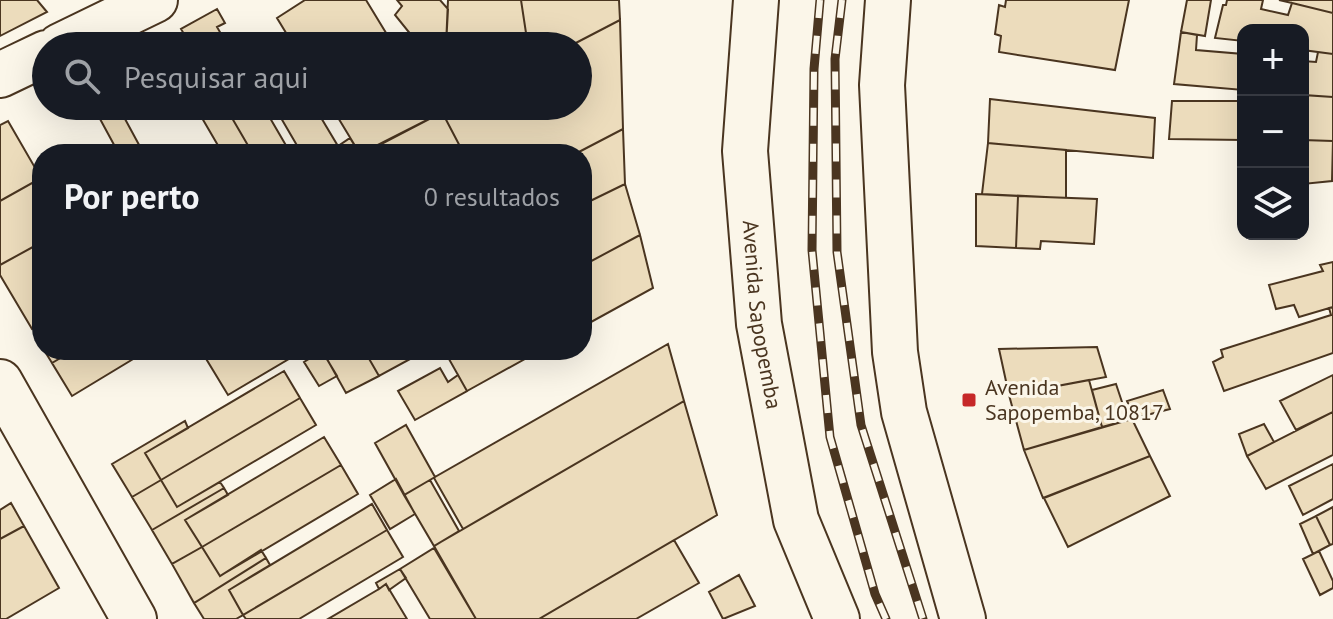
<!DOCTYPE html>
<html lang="pt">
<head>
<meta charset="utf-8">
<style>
	:root { --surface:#171b24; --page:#242831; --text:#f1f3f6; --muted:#9ea1a6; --line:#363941 }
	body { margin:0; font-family:"PT Sans",sans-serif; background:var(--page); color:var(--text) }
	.controls { position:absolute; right:24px; top:24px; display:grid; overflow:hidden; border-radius:16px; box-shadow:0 8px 32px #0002 }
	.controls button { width:72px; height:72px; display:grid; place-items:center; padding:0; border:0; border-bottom:2px solid var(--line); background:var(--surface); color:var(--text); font:40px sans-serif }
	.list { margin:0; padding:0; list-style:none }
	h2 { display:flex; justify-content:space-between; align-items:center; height:104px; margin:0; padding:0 32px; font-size:34px }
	h2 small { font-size:26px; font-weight:400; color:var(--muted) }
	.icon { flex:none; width:44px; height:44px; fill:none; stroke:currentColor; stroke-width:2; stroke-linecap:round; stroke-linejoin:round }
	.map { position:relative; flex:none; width:1333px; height:619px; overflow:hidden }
	.search { position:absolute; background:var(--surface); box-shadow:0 8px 32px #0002; left:32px; top:32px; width:560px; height:88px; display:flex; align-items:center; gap:20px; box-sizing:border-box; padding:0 28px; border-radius:44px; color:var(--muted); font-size:30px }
	.panel { position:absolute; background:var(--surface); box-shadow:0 8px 32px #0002; left:32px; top:144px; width:560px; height:216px; border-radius:32px }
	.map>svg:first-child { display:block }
</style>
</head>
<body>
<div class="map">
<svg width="1333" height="619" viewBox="0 0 1333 619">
	<rect width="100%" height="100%" fill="#fbf6e9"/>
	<!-- building -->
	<path fill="#ecdcbc" stroke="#4a3520" stroke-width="2" d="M0,0H37L47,12L0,36Z
		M305,0H366L394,46H294L277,18Z
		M397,0H440L448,9L446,46H420L395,15L402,6Z
		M448,0H521L528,46H446Z
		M521,0H619L620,20L570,46H528Z
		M1006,0H1129L1115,70L999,52L1001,36L995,34L999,5L1005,7Z
		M1187,0H1211L1205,36L1181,32Z
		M1227,0H1263L1261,9L1288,15L1292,3L1333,13V54L1303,50V30H1243V41L1215,38L1223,5H1226Z
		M1279,0H1333V13L1292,3Z
		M217,9L225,23L217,27L228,46H191L181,29Z
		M620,20L623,129L575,154H464L442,112L455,106H578V46H570Z
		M1181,32L1197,35L1196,50L1243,54V90L1174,84Z
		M1318,52L1333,54V97L1303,95V61L1316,62Z
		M1304,95L1333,97V141L1303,140Z
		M990,99L1155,118L1153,158L988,143Z
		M1172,101H1243V140L1169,139Z
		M93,106H118L144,154H119Z
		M195,106H225L253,154H223Z
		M225,106H263L291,154H253Z
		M274,106H314L338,146L350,138L360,154H302Z
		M331,106H429L435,116L360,154Z
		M442,112L464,154H362L435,116Z
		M8,121L41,178L0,201V125Z
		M623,129L625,184L582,205V154H575Z
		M1303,140L1333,141L1332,181L1303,184Z
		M988,143L1066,150V198L982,194Z
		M41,178L42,242L0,265V201Z
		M625,184L640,235L582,266V205Z
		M976,194L1018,196L1016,248L976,246Z
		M1018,196L1097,199L1094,244L1041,241L1040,249L1016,248Z
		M640,235L653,288L582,327V266Z
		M42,242V324L32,329L0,275V265Z
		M1333,262V307L1299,317L1294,305L1276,309L1269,285L1323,271L1320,265Z
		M1333,307V353L1224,391L1213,362L1223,357L1221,350L1331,315L1329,308Z
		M668,344L684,401L463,529L434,478L435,477Z
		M1097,347L1106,377L1009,395L999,349Z
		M44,350H74L52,363Z
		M74,350H148L72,396L52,363Z
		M217,350H304L228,395L205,357Z
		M364,350H422L423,352L379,376Z
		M364,350L379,376L346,393L322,350Z
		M449,350H541L467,391L445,352Z
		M322,351L337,376L319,386L304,362Z
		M440,368L448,382L458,375L467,391L415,420L398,391Z
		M284,371L300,398L161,480L145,453Z
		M1333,375V412L1296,430L1280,401Z
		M1089,380L1102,427L1024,450L1009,395Z
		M1116,384L1128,420L1102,427L1092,390Z
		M1163,390L1170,409L1135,418L1127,401Z
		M300,398L316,425L177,507L161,480Z
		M684,401L717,515L539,619H476L434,546Z
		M1333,412V455L1266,489L1247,456Z
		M1132,419L1150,456L1043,498L1024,450Z
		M185,421L188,428L145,453L161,480L132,497L112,464Z
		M1264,424L1274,442L1247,456L1239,434Z
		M406,425L435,477L404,495L375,443Z
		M324,437L341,465L202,547L185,520Z
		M1150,456L1170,496L1068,547L1044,498Z
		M1333,464V499L1303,515L1289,486Z
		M341,465L358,494L220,576L202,547Z
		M396,479L415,514L390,529L370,495Z
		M161,480L177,507L220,482L224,488L152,530L132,497Z
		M430,480L459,531L434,546L404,495Z
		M224,488L228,495L185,520L202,547L172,564L152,530Z
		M11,503L24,526L0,539V510Z
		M372,504L387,530L243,615L229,590Z
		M1333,507V544L1330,545L1316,516Z
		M1316,516L1330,545L1313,554L1300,524Z
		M24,526L59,588L6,619H0V539Z
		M387,530L403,557L299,619H246L243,615Z
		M674,540L699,583L636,619H539Z
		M202,547L220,576L261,550L266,558L194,603L172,564Z
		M434,548L476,619H430L400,569Z
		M1319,551L1333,581V588L1320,595L1303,559Z
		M266,558L270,565L229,590L243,615L236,619H204L194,603Z
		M400,569L406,578L389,590L386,584L379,589L376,583Z
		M739,575L755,606L723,619L709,592Z
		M386,584L407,619H328L379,589Z"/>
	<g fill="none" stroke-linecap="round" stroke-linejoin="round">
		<!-- street casing -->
		<g stroke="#4a3520" stroke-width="48">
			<path id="street" d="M60,46L155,0
				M0,75L46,53
				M0,382L134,619"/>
		</g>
		<!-- primary casing -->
		<g stroke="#4a3520" stroke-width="48">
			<g id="primary">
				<path id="s1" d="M756,0L745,151L759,324L796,520L837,619"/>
				<path d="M888,0L882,85L895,352L904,412L963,619"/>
			</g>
		</g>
		<!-- street -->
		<use href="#street" stroke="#fbf6e9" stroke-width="44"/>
		<!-- primary -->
		<use href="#primary" stroke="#fbf6e9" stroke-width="44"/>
		<!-- rail casing -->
		<g stroke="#4a3520" stroke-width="9">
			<path id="rail" d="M820,0L814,69L812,250L830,437L875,594L886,619
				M842,0L835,59L837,252L861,425L923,619"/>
		</g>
		<!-- rail -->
		<use href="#rail" stroke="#fbf6e9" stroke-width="6" stroke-dasharray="18" stroke-linecap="butt"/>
	</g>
	<!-- markers -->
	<rect fill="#c62828" stroke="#fbf6e9" stroke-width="3" x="961" y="392" width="16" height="16" rx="4"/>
	<g text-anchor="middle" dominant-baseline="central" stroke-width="6" stroke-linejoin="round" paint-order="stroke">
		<!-- street labels -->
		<g font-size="22" fill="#4a3520" stroke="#fbf6e9">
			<text stroke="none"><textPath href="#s1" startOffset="316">Avenida Sapopemba</textPath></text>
		</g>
		<!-- poi labels -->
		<g font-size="22" fill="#4a3520" stroke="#fbf6e9" text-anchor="start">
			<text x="985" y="387">Avenida<tspan x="985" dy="25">Sapopemba, 10817</tspan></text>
		</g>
	</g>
</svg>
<div class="controls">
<button>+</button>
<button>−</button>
<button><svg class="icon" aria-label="layers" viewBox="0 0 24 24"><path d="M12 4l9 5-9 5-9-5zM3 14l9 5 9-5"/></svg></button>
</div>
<div class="search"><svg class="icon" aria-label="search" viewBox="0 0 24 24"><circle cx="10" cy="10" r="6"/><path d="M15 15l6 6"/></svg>Pesquisar aqui</div>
<section class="panel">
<h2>Por perto<small>0 resultados</small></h2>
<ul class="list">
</ul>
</section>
</div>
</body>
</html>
